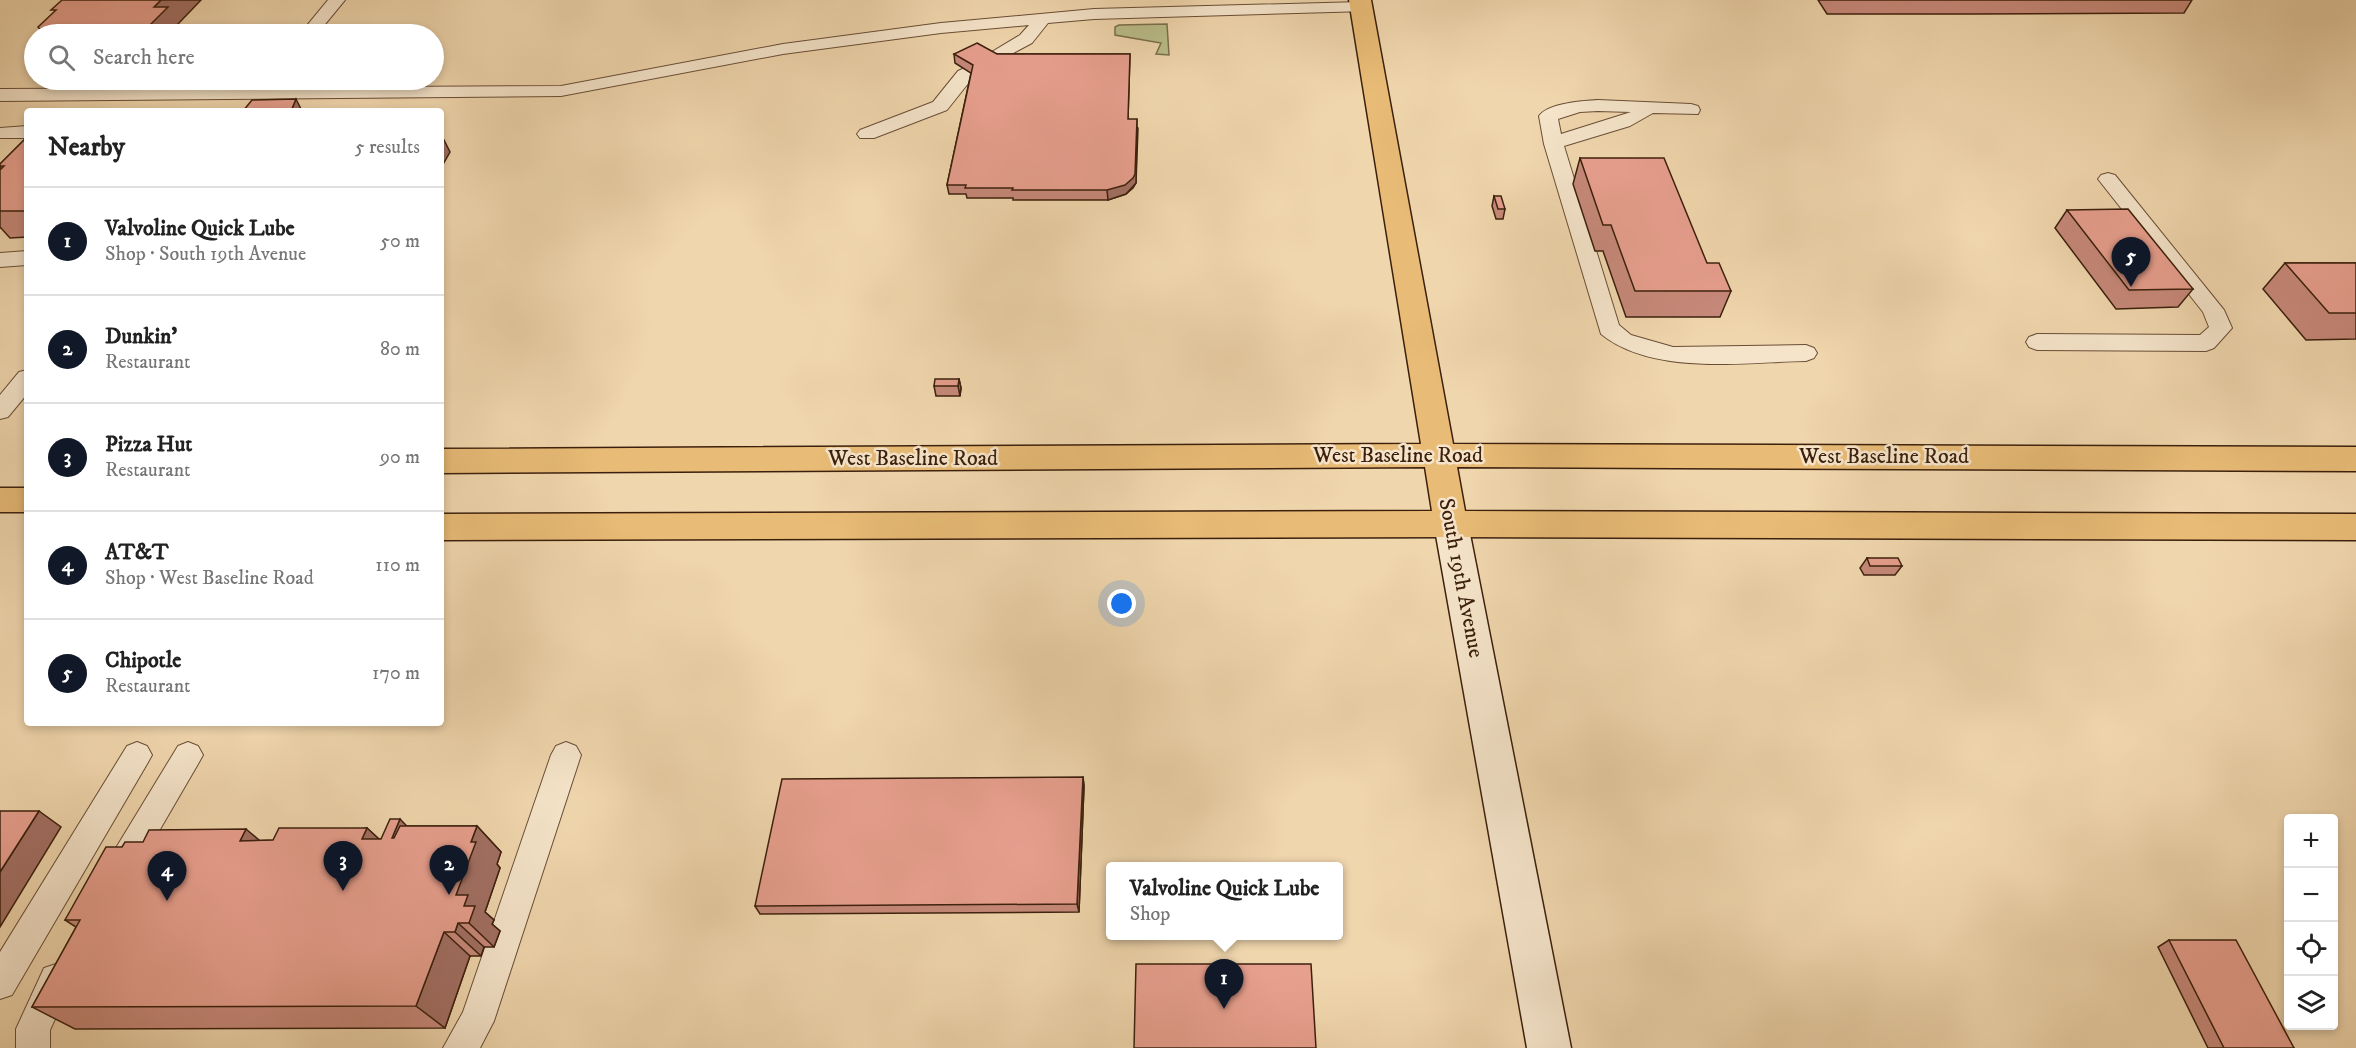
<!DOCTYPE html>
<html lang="en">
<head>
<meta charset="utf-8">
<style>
	:root { --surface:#fff; --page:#f6f6f6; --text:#222; --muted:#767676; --line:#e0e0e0; --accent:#111827 }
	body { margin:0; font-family:"IM FELL DW Pica",serif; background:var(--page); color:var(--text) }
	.controls { position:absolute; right:18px; bottom:18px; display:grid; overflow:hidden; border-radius:6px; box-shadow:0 3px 9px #0003 }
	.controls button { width:54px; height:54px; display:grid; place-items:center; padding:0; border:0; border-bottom:2px solid var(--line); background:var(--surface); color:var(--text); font:30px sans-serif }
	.you { position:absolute; left:1122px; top:604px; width:21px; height:21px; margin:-15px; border:4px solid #fff; border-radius:50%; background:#1a73e8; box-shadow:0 0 0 9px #1a73e833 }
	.badge { display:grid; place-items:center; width:39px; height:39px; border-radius:50%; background:var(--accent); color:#fff; font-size:20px; font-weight:700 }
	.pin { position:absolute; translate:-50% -50px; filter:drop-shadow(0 2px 3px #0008) }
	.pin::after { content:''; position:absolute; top:32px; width:21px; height:18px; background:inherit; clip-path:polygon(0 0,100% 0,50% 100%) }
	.popup { position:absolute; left:1106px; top:862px; width:237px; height:78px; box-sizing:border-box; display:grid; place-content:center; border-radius:6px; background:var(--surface); filter:drop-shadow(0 2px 4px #0005); font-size:20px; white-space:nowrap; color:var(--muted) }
	.popup b { font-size:22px; color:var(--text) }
	.popup::after { content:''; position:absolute; left:50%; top:100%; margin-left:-12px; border:12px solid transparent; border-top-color:var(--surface) }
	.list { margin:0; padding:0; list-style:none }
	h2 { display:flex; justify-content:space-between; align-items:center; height:78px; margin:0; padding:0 24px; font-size:26px }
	h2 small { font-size:20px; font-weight:400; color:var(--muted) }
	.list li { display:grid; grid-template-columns:39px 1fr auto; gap:18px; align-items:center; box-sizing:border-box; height:108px; padding:0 24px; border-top:2px solid var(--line) }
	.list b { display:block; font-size:22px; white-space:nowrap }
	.list p { margin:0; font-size:20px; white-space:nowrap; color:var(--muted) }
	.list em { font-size:20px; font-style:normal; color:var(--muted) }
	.icon { flex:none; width:33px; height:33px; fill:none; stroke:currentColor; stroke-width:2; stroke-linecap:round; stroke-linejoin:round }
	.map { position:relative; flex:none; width:2356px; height:1048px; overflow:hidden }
	.search { position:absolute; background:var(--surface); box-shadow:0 3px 9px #0003; left:24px; top:24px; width:420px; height:66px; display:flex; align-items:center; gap:15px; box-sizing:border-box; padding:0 21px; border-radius:33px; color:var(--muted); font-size:22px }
	.panel { position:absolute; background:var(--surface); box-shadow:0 3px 9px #0003; left:24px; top:108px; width:420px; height:618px; border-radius:6px }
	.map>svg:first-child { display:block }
</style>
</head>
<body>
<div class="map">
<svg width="2356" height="1048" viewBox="0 0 2356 1048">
	<rect width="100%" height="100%" fill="#f0d6ad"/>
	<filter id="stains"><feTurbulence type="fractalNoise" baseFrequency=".00333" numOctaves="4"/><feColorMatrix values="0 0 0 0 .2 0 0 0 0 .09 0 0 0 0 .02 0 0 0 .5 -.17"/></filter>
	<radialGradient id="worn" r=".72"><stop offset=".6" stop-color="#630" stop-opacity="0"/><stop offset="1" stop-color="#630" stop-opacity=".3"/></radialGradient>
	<!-- green -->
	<path fill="#babe8a" stroke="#7b6f4c" stroke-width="1.5" d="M1167,24L1169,55L1156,54L1161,43L1115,35V27L1119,25Z"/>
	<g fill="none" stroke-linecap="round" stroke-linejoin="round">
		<!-- lane casing -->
		<g stroke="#694e35" stroke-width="2">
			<path id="lane" d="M328,0H345L317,34H300Z
				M1361,2L1367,3L1369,7L1367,11L1094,19L1048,23L1032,43L991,65L985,64L982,60L985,56L1020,35L1029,25L941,33L783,54L561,96L0,101V89L561,86L783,44L941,23L1094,9Z
				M969,66L975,67L978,71L947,110L874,138H860L857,134L860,130L933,102L958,71Z
				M1598,100L1691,104L1698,106L1700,110L1698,114L1653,113L1630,126L1564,146L1619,325L1631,335L1673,347L1806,345L1814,348L1817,353L1814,358L1806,361C1743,362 1653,376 1601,334L1544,144L1539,116C1548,103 1583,101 1598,100ZM1598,111L1631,112L1561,134L1558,119L1580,112Z
				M27,126V138H0V128Z
				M2108,173L2115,175L2224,310L2232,328L2214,348L2206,351L2037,350L2029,347L2026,342L2029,337L2037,334L2200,335L2209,327L2203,312L2098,179L2101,175Z
				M27,251V265L0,267V253Z
				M27,370V394L8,417L0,419V395L19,372Z
				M137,742L147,746L152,755L147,764L12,995L0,999V952L127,746Z
				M188,742L198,746L203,755L198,764L130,881L119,886L108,881L103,871L108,861L178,746Z
				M566,742L576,746L581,755L494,1021L480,1048H443L463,1012L551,755L556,746Z
				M56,964L68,968L73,980L50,1030V1048H16V1029L44,968Z"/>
		</g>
		<!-- secondary casing -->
		<g stroke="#3c200d" stroke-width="3">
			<path id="secondary" d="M1451,511L1463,515L1468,524L1571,1048H1527L1434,524L1439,515Z"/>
		</g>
		<!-- primary casing -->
		<g stroke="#3c200d" stroke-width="3">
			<path id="primary" d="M1349,0H1371L1453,444L2356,447V471L1457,467L1465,511L2356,514V540L1451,537L441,540V514L1432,511L1425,467L441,473V449L1421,444Z
				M0,488H27V512H0Z"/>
		</g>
		<!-- lane -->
		<use href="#lane" fill="#f5e4ca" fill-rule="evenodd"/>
		<!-- secondary -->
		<use href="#secondary" fill="#f5e4ca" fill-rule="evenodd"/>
		<!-- primary -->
		<use href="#primary" fill="#e8bb76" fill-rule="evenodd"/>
	</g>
	<!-- wall -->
	<path fill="#c7897a" stroke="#3c200d" stroke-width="1.5" d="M1818,0H2192L2184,13L1976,14H1827Z
		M954,54H1130L1128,119L1138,128L1136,183L1133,188L1126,194L1108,200H1013V198H967L966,194H949L947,185L971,73L955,63Z
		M27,137V237L10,238L1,228H0V170L1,169L0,164Z
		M1580,158L1707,263L1731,291L1720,317H1626L1603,251H1595L1573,184Z
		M1494,196L1505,209L1503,219H1496L1492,206Z
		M2067,210L2193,289L2178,307L2116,309L2055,228Z
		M2285,263H2356V339L2306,340L2263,289Z
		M959,379L961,388L960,396H936L934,386Z
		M1867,558L1902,566L1895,575H1864L1860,568Z
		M1083,777L1084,786L1079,912L760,914L755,906Z
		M406,826H477L501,852L497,864L500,868L485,912L494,920L492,924L500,931L494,947H484L481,956H470L445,1028L75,1029L32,1007L76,927L65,920L122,847L273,840L367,828L379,839H381Z
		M2169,940L2294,1048H2208L2158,947Z"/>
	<!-- shaded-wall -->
	<path fill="#a26f63" stroke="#3c200d" stroke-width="1.5" d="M161,0H201L178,24L184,32L182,34H141L154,7Z
		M296,99L302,111H291Z
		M1137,119L1136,183L1126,194L1108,200L1107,190Z
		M441,134L450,152L441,168Z
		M959,379L961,388L960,396L958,386Z
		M1083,777L1084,786L1079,912L1077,904Z
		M39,811L61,827L0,927V872Z
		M400,819L426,846L392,838Z
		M477,826L501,852L497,864L500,868L485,912L494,920L492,924L500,931L494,947L469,923L456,895L471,842Z
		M367,828L395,854L362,839Z
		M246,829L278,856L240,841Z
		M458,923L484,947L481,956L455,932Z
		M444,932L470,956L445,1028L416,1006Z"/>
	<!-- building -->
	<path fill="#e79f8e" stroke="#3c200d" stroke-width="1.5" d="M62,0H161L154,7H168L141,34H44L38,27L56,10H51Z
		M977,43L997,54H1130L1128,119H1137L1135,174L1133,178L1125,185L1107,190H1012L1013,188H965L966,185H947L973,65L954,54Z
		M296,99L291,111H243L252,100Z
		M27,137V211H0V170L4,166H0V164Z
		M1580,158H1664L1707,263H1719L1731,291H1635L1611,225H1603Z
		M1494,196H1501L1505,209H1498Z
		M2128,209L2193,289L2129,290L2067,210Z
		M2285,263H2356V313H2329Z
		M935,379H959L958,386H934Z
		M1867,558H1898L1902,566H1870Z
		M1083,777L1077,904L755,906L782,779Z
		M0,811H39L0,872Z
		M390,819H400L392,838H394L400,826H477L471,842H476L456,895H468L464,906H475L469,923H458L455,932H444L416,1006L32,1007L80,920H65L106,847H122L125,842H143L149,830L246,829L240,841L273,840L279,828H367L362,839H381Z
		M2169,940H2236L2294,1048H2224Z
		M1136,964H1311L1316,1048H1134Z"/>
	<g text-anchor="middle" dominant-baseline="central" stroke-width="5" stroke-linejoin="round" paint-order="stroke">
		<!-- street labels -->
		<g font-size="22" fill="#3c200d" stroke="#f5e4ca">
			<text x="1398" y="455">West Baseline Road</text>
			<text x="1884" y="456">West Baseline Road</text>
			<text x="913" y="458">West Baseline Road</text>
			<text transform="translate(1461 578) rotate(79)">South 19th Avenue</text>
		</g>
	</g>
	<rect width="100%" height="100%" filter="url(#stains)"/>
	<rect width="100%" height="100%" fill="url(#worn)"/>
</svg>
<div class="controls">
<button>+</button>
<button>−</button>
<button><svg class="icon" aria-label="locate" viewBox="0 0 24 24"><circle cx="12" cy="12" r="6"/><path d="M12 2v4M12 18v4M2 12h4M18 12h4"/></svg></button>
<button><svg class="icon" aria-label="layers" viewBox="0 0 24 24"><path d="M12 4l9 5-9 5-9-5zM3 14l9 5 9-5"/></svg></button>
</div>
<div class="you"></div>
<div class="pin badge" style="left:1224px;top:1009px">1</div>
<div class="popup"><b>Valvoline Quick Lube</b>Shop</div>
<div class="pin badge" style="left:449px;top:895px">2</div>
<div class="pin badge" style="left:343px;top:891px">3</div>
<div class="pin badge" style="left:167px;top:901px">4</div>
<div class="pin badge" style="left:2131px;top:287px">5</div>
<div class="search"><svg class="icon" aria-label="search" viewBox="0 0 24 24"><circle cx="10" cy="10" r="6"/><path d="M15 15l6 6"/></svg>Search here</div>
<section class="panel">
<h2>Nearby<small>5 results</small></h2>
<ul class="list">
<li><span class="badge">1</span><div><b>Valvoline Quick Lube</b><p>Shop · South 19th Avenue</p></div><em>50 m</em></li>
<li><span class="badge">2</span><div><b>Dunkin'</b><p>Restaurant</p></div><em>80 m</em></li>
<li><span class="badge">3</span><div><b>Pizza Hut</b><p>Restaurant</p></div><em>90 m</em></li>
<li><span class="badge">4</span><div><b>AT&amp;T</b><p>Shop · West Baseline Road</p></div><em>110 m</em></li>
<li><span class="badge">5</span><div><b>Chipotle</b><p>Restaurant</p></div><em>170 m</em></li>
</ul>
</section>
</div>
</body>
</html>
